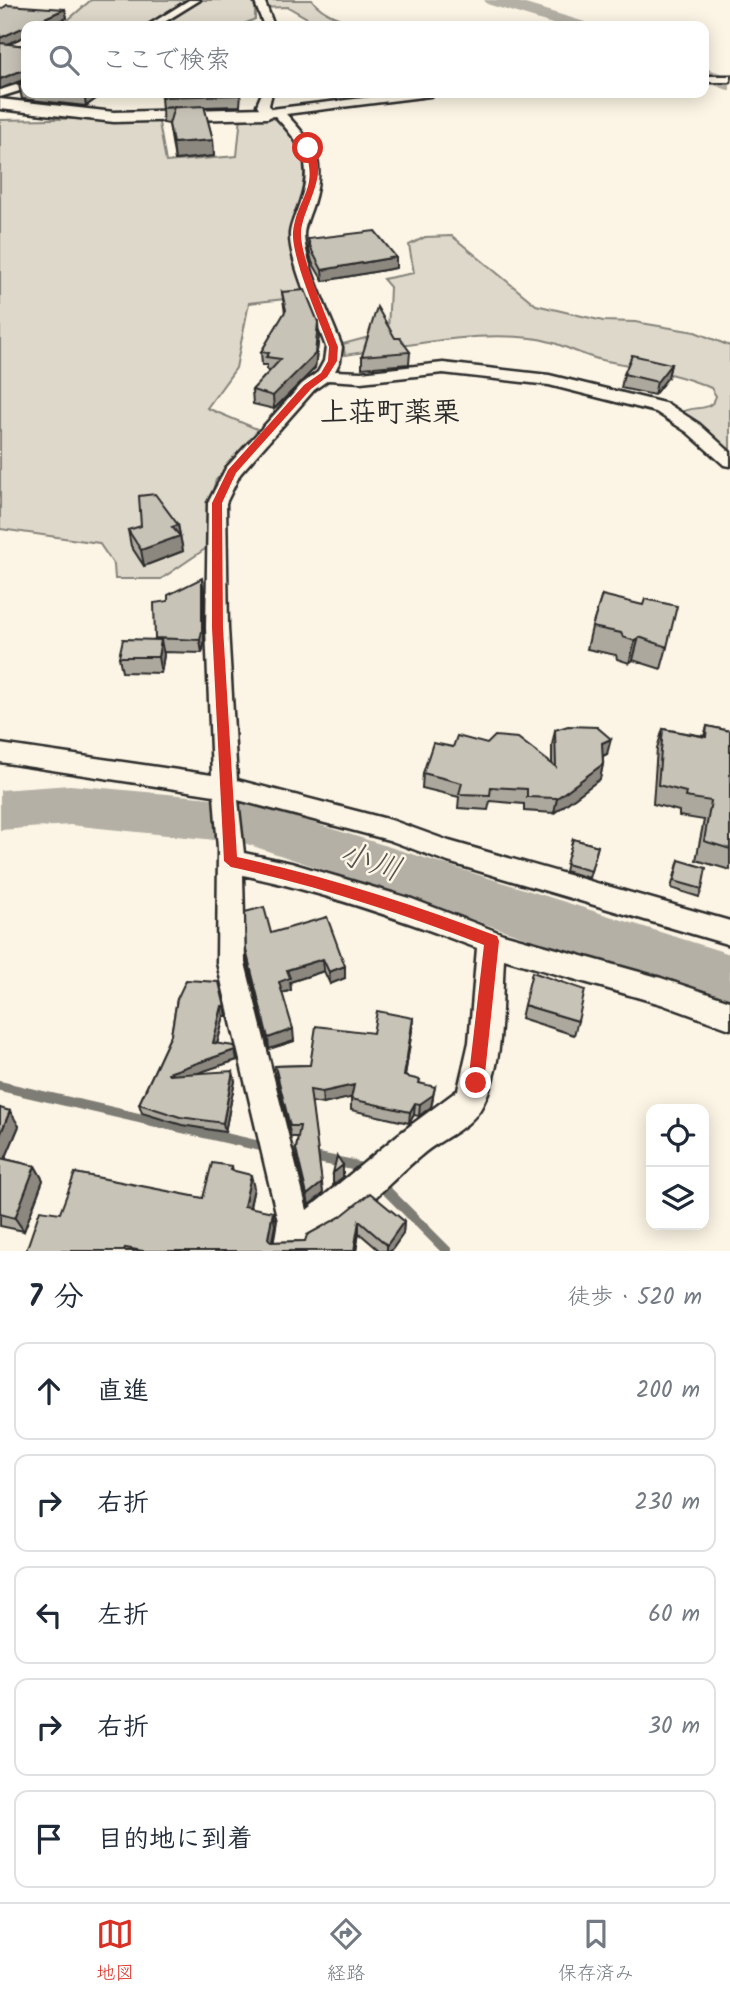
<!DOCTYPE html>
<html lang="ja">
<head>
<meta charset="utf-8">
<style>
	:root { --surface:#fff; --page:#f6f6f7; --text:#1f2937; --muted:#747a83; --line:#e0e1e3; --accent:#d93025 }
	body { margin:0; font-family:Kalam,"Klee One",sans-serif; background:var(--page); color:var(--text) }
	.controls { position:absolute; right:21px; bottom:21px; display:grid; overflow:hidden; border-radius:14px; box-shadow:0 4px 18px #0003 }
	.controls button { width:63px; height:63px; display:grid; place-items:center; padding:0; border:0; border-bottom:2px solid var(--line); background:var(--surface); color:var(--text); font:35px sans-serif }
	.stop { position:absolute; width:21px; height:21px; margin:-16px; border:5px solid #d93025; border-radius:50%; background:#fff }
	.stop.end { background:#d93025; border-color:#fff; box-shadow:0 2px 7px #0008 }
	.list { margin:0; padding:0; list-style:none }
	h2 { display:flex; justify-content:space-between; align-items:center; height:91px; margin:0; padding:0 28px; font-size:30px }
	h2 small { font-size:23px; font-weight:400; color:var(--muted) }
	.list li { display:grid; grid-template-columns:46px 1fr auto; gap:21px; align-items:center; box-sizing:border-box; height:98px; margin:0 14px 14px; padding:0 14px; border:2px solid var(--line); border-radius:14px }
	.list b { display:block; font-size:26px; white-space:nowrap }
	.list em { font-size:23px; font-style:normal; color:var(--muted) }
	.icon { flex:none; width:38px; height:38px; fill:none; stroke:currentColor; stroke-width:2; stroke-linecap:round; stroke-linejoin:round }
	.map { position:relative; flex:none; width:730px; height:1251px; overflow:hidden }
	.search { position:absolute; background:var(--surface); box-shadow:0 4px 18px #0003; left:21px; right:21px; top:21px; height:77px; display:flex; align-items:center; gap:18px; box-sizing:border-box; padding:0 24px; border-radius:14px; color:var(--muted); font-size:26px }
	.sheet { height:651px; background:var(--surface) }
	nav { display:flex; justify-content:space-around; align-items:center; box-sizing:border-box; height:98px; border-top:2px solid var(--line); background:var(--surface); font-size:19px; color:var(--muted) }
	nav a { display:grid; justify-items:center; gap:4px }
	nav .on { color:var(--accent) }
	.map>svg:first-child { display:block }
</style>
</head>
<body>
<div class="map">
<svg width="730" height="1251" viewBox="0 0 730 1251">
	<rect width="100%" height="100%" fill="#fcf5e5"/>
	<filter id="ink" filterUnits="userSpaceOnUse"><feTurbulence type="fractalNoise" baseFrequency=".0143" numOctaves="2"/><feDisplacementMap in="SourceGraphic" scale="14" xChannelSelector="R" yChannelSelector="G"/><feConvolveMatrix kernelMatrix="1 2 1 2 8 2 1 2 1" color-interpolation-filters="sRGB"/></filter>
	<g filter="url(#ink)">
		<!-- green -->
		<path fill="#ded8ca" stroke="#84827a" stroke-width="2" d="M91,0H312C323,15 349,23 367,26H321L288,7L255,8V19L240,26H61Z
			M241,116L279,119L289,128L306,156L309,175L298,214L312,296L249,303L236,368L207,408L262,431L216,480L211,497L208,547L161,579H115L114,565L99,543L0,529V120L158,117L166,162L237,156Z
			M452,236L536,305L603,321L635,322L695,332L730,346V456L683,414L682,412C695,405 711,413 716,396L711,388C678,373 637,367 602,360C578,355 556,340 531,338C470,331 405,346 345,355L343,344L388,332L390,287L383,279L414,273L409,245L425,237Z"/>
		<g fill="none" stroke-linecap="round" stroke-linejoin="round">
			<!-- stream -->
			<path stroke="#7d7b74" stroke-width="10" d="M0,1086L269,1148
				M284,1151L353,1165L367,1171
				M378,1182L447,1251"/>
			<!-- river -->
			<path fill="#b4b0a5" fill-rule="evenodd" d="M484,0H512L585,22L588,26H559L487,4Z
				M704,67L730,77V91L704,81Z
				M70,785L244,801L730,954V1006L244,843L70,825L0,830V790Z"/>
			<!-- street casing -->
			<g stroke="#2b2b2b" stroke-width="5">
				<path id="street" d="M189,0H200L158,26H147Z
					M254,0H264L274,26H264Z
					M704,76H730V82H704Z
					M26,82V89L0,97V90Z
					M262,93H272L269,105L271,109L405,93H435L430,96L286,114C316,146 326,161 313,204C310,214 304,226 304,235C305,266 331,317 342,347L340,361L335,371L361,372L443,363L549,375L668,404L699,424L730,452V466L724,465L687,432L656,412L549,385L443,373L361,382L328,380L314,390L240,474L226,503L228,628L237,780L391,820L449,841L730,921V945L448,862L389,840L238,800L244,853L291,863L412,899L503,934L661,978L730,1001V1029L661,1004L504,959C501,1006 505,1063 482,1106C471,1128 442,1138 424,1153C386,1184 353,1226 306,1245L305,1251H273L278,1221L217,963L218,849L214,795L0,762V744L212,775L206,628L208,503L226,468L302,384L318,372L324,361L326,347C317,321 288,259 290,233C291,223 297,212 300,202C314,162 302,145 275,116C264,117 263,114 257,105ZM243,875C323,892 401,919 477,948L469,1042L458,1090L399,1134L307,1210L245,963Z"/>
			</g>
			<!-- secondary casing -->
			<g stroke="#2b2b2b" stroke-width="5">
				<path id="secondary" d="M0,99L114,112L268,108L276,113L268,118L114,122L0,109Z"/>
			</g>
			<!-- street -->
			<use href="#street" fill="#fcf5e5" fill-rule="evenodd"/>
			<!-- secondary -->
			<use href="#secondary" fill="#fcf5e5" fill-rule="evenodd"/>
		</g>
		<!-- wall -->
		<path fill="#aca89d" stroke="#2b2b2b" stroke-width="2" d="M65,9L67,18L47,26H26V36L7,44L26,46V93H104L86,106L22,99L19,85L26,81L25,79L0,89V10Z
			M241,93L240,106L204,107L213,140L214,156L175,160L169,124L163,123L161,97Z
			M308,239L396,268L323,281L312,262L309,250Z
			M282,292L319,335L315,368L274,409L253,404L252,390L270,371L267,370V365H262L261,352L285,313Z
			M395,338L410,352L409,364L362,368V356Z
			M671,364L668,377L654,395L621,388L624,374Z
			M178,525L183,551L144,566L131,546L128,530Z
			M204,591V644L202,653L163,652L164,655L161,673L122,672L119,657L155,639L168,601Z
			M602,595L667,647L661,669L633,660L629,663L617,659L616,655L587,649L592,627Z
			M707,726L730,731V870L696,860L704,820L679,816V811L653,804L657,748L663,729L704,736Z
			M555,730L607,754L603,756V764L600,779L554,813L524,811V804L490,801L488,810L458,808L459,797L422,788L423,773L453,747L552,764V745Z
			M573,839L598,846L589,878L565,871Z
			M679,860L702,889L699,897L671,888Z
			M327,917L345,978L330,984L324,971L290,982L291,990L282,993L294,1041L269,1049L248,963L246,950Z
			M177,999L225,1007L227,1016H224L217,1044L237,1060L196,1073L235,1081L225,1132L182,1125L142,1113L139,1104L171,1035Z
			M524,1005L578,1021L574,1035L521,1018Z
			M413,1018L412,1030L405,1076L420,1083L433,1099L431,1107L419,1116L414,1115L409,1123L351,1110V1097L323,1104L311,1102L323,1194L309,1205L297,1160L296,1149L298,1137H291L277,1078L275,1066L310,1065L373,1033Z
			M0,1108L19,1126L5,1159L35,1166L43,1180L24,1231L0,1226Z
			M232,1166L233,1171L254,1188L250,1207L275,1225L272,1242L305,1241L340,1217L404,1221L403,1234L391,1251H380L359,1233L356,1251H26L60,1213L203,1198Z"/>
		<!-- shaded-wall -->
		<path fill="#8c8880" stroke="#2b2b2b" stroke-width="2" d="M65,9L67,18L47,26H26Z
			M26,26V36L0,47V38Z
			M23,70L25,79L0,89V79Z
			M84,93H104L86,106Z
			M213,140L214,156L175,160L173,143Z
			M396,257V268L323,281L322,270Z
			M318,322L319,335L315,368L274,409L273,396Z
			M671,364L668,377L654,395L657,382Z
			M178,525L183,551L144,566L141,550L172,527Z
			M202,578L204,591V644L202,653L200,640Z
			M639,637L633,660L629,663L635,641Z
			M161,640L164,655L161,673L158,657Z
			M611,739L607,754L598,758L602,743Z
			M603,764L600,779L554,813L557,798Z
			M323,959L324,971L290,982L291,990L280,994L279,982L287,970Z
			M345,966V978L330,984L329,972Z
			M222,1006L224,1016L215,1053L213,1043Z
			M413,1018L412,1030L403,1088L404,1076Z
			M293,1029L294,1041L269,1049L268,1038Z
			M235,1050L237,1060L171,1082L168,1073Z
			M233,1071L235,1081L225,1132L223,1123Z
			M354,1085V1097L323,1104L322,1092Z
			M435,1087L431,1107L419,1116L420,1104Z
			M415,1103L414,1115L409,1123L410,1112Z
			M10,1111L19,1126L0,1171V1135Z
			M343,1165V1177L333,1185V1173Z
			M35,1166L43,1180L24,1231L15,1218Z
			M251,1175L254,1188L247,1219L244,1206Z
			M322,1183L323,1194L309,1205L307,1195Z
			M273,1212L275,1225L270,1251L268,1238Z
			M359,1221V1233L356,1251H354Z
			M404,1221L403,1234L391,1251H387V1245Z"/>
		<!-- building -->
		<path fill="#c8c3b7" stroke="#2b2b2b" stroke-width="2" d="M7,5L65,9L0,38V10Z
			M0,43L26,46V74L23,70L0,79Z
			M26,81V86L19,85Z
			M163,93H240V95L161,97Z
			M204,106L213,140L173,143L169,124L174,107L161,108Z
			M375,231L396,257L322,270L312,251L308,239Z
			M305,290L318,322L315,354L273,396L252,390L281,359L266,357L269,353L261,352L286,310L282,292Z
			M377,307L395,338H400L410,352L362,356Z
			M632,355L671,364L657,382L624,374Z
			M155,494L178,525L172,527L180,536L141,550L128,530L141,526L139,496Z
			M202,578V631L200,640L155,638L154,603L168,601V595Z
			M602,595L643,605L645,599L677,606L667,647L639,637L635,641L623,637L621,633L592,627Z
			M123,639L161,640L158,657H119Z
			M568,726L597,727L611,739L602,743L603,764L557,798L527,797V789L491,787L490,795L459,794L462,783L423,773L433,743L453,747L457,736L487,744L495,736L518,738L556,767L555,730Z
			M707,726L730,731V849L704,841L711,801L685,797L686,792L658,785L663,729L706,737Z
			M573,839L598,846L591,871L566,864Z
			M679,860L706,868L702,889L674,881Z
			M264,907L271,933L327,917L345,966L329,972L323,959L287,970L290,978L279,982L293,1029L268,1038L246,950L245,912Z
			M532,972L585,990L578,1021L524,1005Z
			M186,980L219,982L225,1007L222,1006L213,1043L234,1046L235,1050L168,1073L169,1075L233,1071L223,1123L180,1117L139,1104L171,1035L177,999Z
			M377,1011L413,1018L404,1076L420,1080L419,1083L435,1087L433,1095L420,1104L415,1103L410,1112L351,1099L354,1085L322,1092L310,1090L322,1183L307,1195L296,1149L300,1126H290L275,1066L310,1065L316,1026L373,1033Z
			M0,1108L10,1111L0,1135Z
			M337,1156L343,1165L333,1173Z
			M0,1158L35,1166L15,1218L0,1214Z
			M212,1163L232,1166L231,1170L251,1175L244,1206L273,1212L268,1238L271,1242L305,1241L307,1235L340,1217L370,1193L404,1221L387,1245L359,1221L354,1251H143L125,1248L124,1251H26L40,1210L60,1213L75,1173L203,1198Z"/>
	</g>
	<!-- route -->
	<path fill="#d93025" d="M308,146C334,170 302,207 301,233C300,257 329,322 338,347L337,361L327,377L311,389L236,473L222,503L223,628L237,857C326,876 412,904 497,936L499,941L484,1083L482,1088L476,1091L470,1088L468,1083L484,945C401,913 317,886 231,867L224,861L212,628V503L228,470L304,385L321,373L328,361L329,347C320,322 291,257 293,232C297,197 320,189 304,148Z"/>
	<g text-anchor="middle" dominant-baseline="central" stroke-width="5" stroke-linejoin="round" paint-order="stroke">
		<!-- quarter labels -->
		<g font-size="28" font-weight="bold" fill="#2b2b2b" stroke="#fcf5e5">
			<text x="390" y="413">上荘町薬栗</text>
		</g>
		<!-- near-water labels -->
		<g font-size="32" font-style="italic" fill="#545350" stroke="#fcf5e5">
			<text transform="translate(370 863) rotate(18)">小川</text>
		</g>
	</g>
</svg>
<div class="controls">
<button><svg class="icon" aria-label="locate" viewBox="0 0 24 24"><circle cx="12" cy="12" r="6"/><path d="M12 2v4M12 18v4M2 12h4M18 12h4"/></svg></button>
<button><svg class="icon" aria-label="layers" viewBox="0 0 24 24"><path d="M12 4l9 5-9 5-9-5zM3 14l9 5 9-5"/></svg></button>
</div>
<div class="stop" style="left:308px;top:148px"></div>
<div class="stop end" style="left:476px;top:1083px"></div>
<div class="search"><svg class="icon" aria-label="search" viewBox="0 0 24 24"><circle cx="10" cy="10" r="6"/><path d="M15 15l6 6"/></svg>ここで検索</div>
</div>
<section class="sheet">
<h2>7 分<small>徒歩 · 520 m</small></h2>
<ul class="list">
<li><svg class="icon" aria-label="ahead" viewBox="0 0 24 24"><path d="M12 20V5M6 11l6-6 6 6"/></svg><div><b>直進</b></div><em>200 m</em></li>
<li><svg class="icon" aria-label="right" viewBox="0 0 24 24"><path d="M7 20v-9h11M14 6l5 5-5 5"/></svg><div><b>右折</b></div><em>230 m</em></li>
<li><svg class="icon" aria-label="left" viewBox="0 0 24 24"><path d="M17 20v-9H6M10 6l-5 5 5 5"/></svg><div><b>左折</b></div><em>60 m</em></li>
<li><svg class="icon" aria-label="right" viewBox="0 0 24 24"><path d="M7 20v-9h11M14 6l5 5-5 5"/></svg><div><b>右折</b></div><em>30 m</em></li>
<li><svg class="icon" aria-label="arrive" viewBox="0 0 24 24"><path d="M6 21V4h12l-3 4 3 4H6"/></svg><div><b>目的地に到着</b></div></li>
</ul>
</section>
<nav>
<a class="on"><svg class="icon" aria-label="map" viewBox="0 0 24 24"><path d="M3 6l6-2 6 2 6-2v14l-6 2-6-2-6 2zM9 4v14M15 6v14"/></svg>地図</a>
<a><svg class="icon" aria-label="directions" viewBox="0 0 24 24"><path d="M12 3l9 9-9 9-9-9zM9 14v-3h6M13 9l2 2-2 2"/></svg>経路</a>
<a><svg class="icon" aria-label="saved" viewBox="0 0 24 24"><path d="M7 4h10v16l-5-4-5 4z"/></svg>保存済み</a>
</nav>
</body>
</html>
